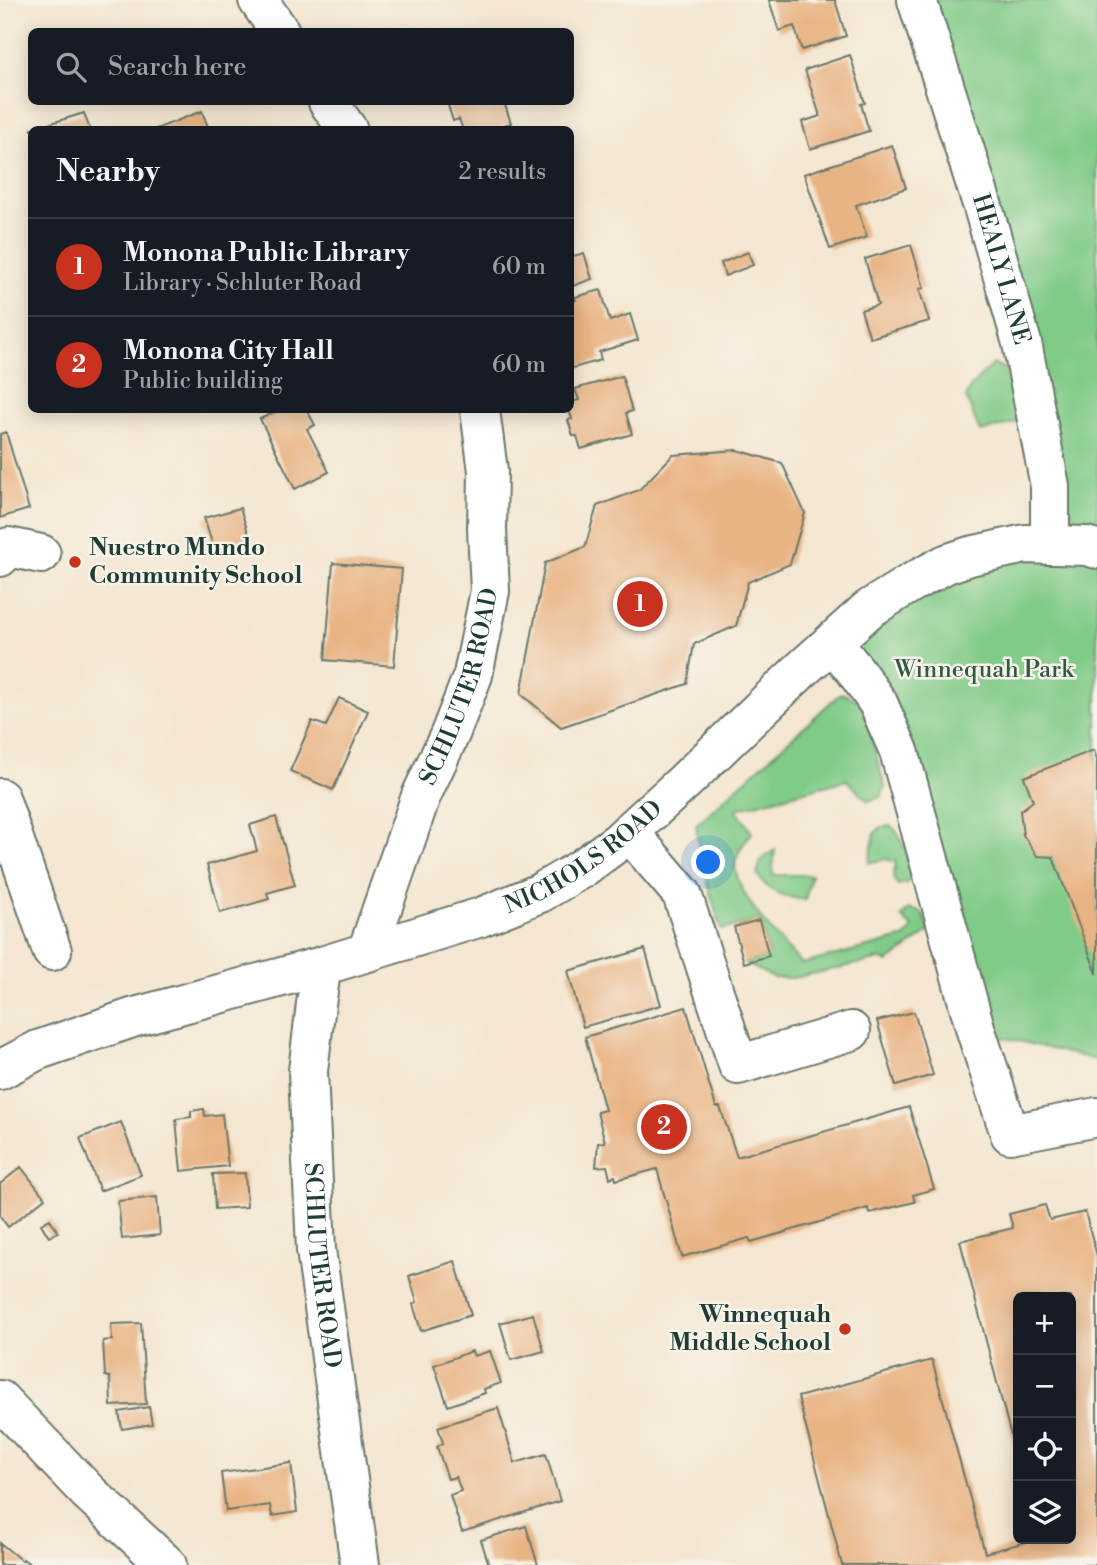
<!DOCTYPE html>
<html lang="en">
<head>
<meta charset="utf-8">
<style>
	:root { --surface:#171b24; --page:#242831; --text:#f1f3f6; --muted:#9ea1a6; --line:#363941; --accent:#c8321e }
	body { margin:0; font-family:"Libre Bodoni",serif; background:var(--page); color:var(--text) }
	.controls { position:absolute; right:21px; bottom:21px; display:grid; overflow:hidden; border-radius:10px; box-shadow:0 4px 18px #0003 }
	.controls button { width:63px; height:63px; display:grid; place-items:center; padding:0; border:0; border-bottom:2px solid var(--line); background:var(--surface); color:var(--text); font:35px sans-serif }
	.you { position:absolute; left:709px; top:863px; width:24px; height:24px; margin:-18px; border:5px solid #fff; border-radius:50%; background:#1a73e8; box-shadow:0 0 0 10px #1a73e833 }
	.badge { display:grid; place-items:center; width:46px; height:46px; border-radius:50%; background:var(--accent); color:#fff; font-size:23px; font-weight:700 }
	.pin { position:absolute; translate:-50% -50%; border:4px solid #fff; box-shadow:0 2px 7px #0006 }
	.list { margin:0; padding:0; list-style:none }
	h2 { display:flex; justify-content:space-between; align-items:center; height:91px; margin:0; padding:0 28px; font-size:30px }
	h2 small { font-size:23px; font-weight:400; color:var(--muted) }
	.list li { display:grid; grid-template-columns:46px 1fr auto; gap:21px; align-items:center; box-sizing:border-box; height:98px; padding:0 28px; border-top:2px solid var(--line) }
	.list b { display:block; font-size:26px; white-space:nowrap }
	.list p { margin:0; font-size:23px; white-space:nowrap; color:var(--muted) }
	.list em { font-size:23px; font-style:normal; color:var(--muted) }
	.icon { flex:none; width:38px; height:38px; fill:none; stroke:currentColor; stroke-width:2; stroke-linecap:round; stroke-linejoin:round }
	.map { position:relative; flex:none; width:1097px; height:1565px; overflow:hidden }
	.search { position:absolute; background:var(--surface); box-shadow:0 4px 18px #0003; left:28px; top:28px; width:546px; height:77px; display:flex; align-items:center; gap:18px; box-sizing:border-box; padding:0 24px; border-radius:10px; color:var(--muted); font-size:26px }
	.panel { position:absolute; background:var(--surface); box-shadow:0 4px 18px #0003; left:28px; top:126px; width:546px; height:287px; border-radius:10px }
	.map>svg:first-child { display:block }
</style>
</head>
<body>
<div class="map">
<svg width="1097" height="1565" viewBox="0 0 1097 1565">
	<rect width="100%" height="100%" fill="#f7f3e8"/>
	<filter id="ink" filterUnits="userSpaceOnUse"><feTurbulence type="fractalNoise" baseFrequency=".0143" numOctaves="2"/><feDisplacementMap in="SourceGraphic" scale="14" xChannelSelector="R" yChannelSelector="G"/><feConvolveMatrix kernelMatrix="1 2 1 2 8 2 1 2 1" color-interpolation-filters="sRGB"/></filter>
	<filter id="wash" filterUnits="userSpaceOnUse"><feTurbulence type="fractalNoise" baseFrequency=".00686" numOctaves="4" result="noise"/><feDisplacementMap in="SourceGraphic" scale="28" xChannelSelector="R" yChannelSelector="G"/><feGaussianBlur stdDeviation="1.57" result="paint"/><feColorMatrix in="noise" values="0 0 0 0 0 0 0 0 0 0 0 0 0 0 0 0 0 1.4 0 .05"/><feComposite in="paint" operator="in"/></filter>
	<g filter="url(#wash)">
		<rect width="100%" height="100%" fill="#f4e6d0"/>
		<!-- green -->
		<path fill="#80cb88" stroke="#50845e" stroke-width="2" d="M917,0H1097V1060L976,1031L899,751L833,643L1025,544L1051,496Z
			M993,364L1012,371L1018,422L980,432L966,397L971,386Z
			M841,693L856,699L863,707L885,787L881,797L868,801L847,780L736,809L752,833C743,843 733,858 736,872C742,902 781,942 802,964L906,937L913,928L901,917L909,909L922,912L930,931L888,962L881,959L793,978H774L744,963L769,955L759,920L721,930L700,855L696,825Z
			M891,826C903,834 911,864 911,879L906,883L898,885L893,878L896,862L885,859L869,863L875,833L881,827Z
			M775,850L772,875H811L805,900C783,896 770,895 757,874L761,860Z"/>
		<g id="blocks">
			<!-- building -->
			<path fill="#e9b484" d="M769,0H835L846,36L802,50L794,26L779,31Z
				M850,55L865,103L861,104L869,131L810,149L802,122L820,116L805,70Z
				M447,102H504L511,123L489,130H463L459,119L453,121Z
				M202,111L209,130H156V129Z
				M84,113L90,130H32V129Z
				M892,145L906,188L856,205L867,237L830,249L804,174Z
				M911,245L924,288L919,289L929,321L870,338L861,310L878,305L865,259Z
				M748,252L753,265L725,276L721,263Z
				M584,253L592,279L570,287V257Z
				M601,290L610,321L630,314L638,340L599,352L601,360L570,369V302L576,300L575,297Z
				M622,376L632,411L626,413L632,434L581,449L577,436H573L568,420L572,419L569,410H570V402L579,400L575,389Z
				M279,410H307L315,425L307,429L329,472L295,489L260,419Z
				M6,432L29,509L0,518V434Z
				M737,450L782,463L805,513L790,564L748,582L736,626L694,644L687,684L561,727L521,694L545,563L585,547L597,506L639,490L673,455Z
				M240,508L252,544L216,555L204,518Z
				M333,563L402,569L394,666L325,660Z
				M339,698L368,711L333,790L290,771L312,721L326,726Z
				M1094,750L1097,760V974L1053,857L1037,856L1023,835L1020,811L1033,801L1024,777Z
				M276,817L295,885L267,893L269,899L220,913L207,865L257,851L250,825Z
				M759,920L769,956L744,963L734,927Z
				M645,949L661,1005L583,1027L568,971Z
				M686,1007L716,1107H720L737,1157L909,1107L934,1189L913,1195L915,1202L869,1213L868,1208L751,1242L749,1238L682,1257L657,1169L616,1180L615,1176L610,1178L607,1166L596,1167L598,1143L605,1142L597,1112L605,1110L585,1037Z
				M914,1012L933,1075L896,1086L877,1021Z
				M204,1109L205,1116L222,1114L228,1166L181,1171L176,1119L191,1117V1111Z
				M121,1122L141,1175L100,1191L80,1138Z
				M21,1167L45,1198L8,1227L0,1216V1184Z
				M245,1173L247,1207L215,1209L213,1174Z
				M157,1197L160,1235L122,1239L118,1201Z
				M1045,1205L1050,1220L1085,1212L1097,1256V1565H842L798,1397L932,1360L985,1553L1037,1539H1071V1297H1018L1017,1459L960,1241L1013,1228L1009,1214Z
				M50,1219L58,1232L49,1237L41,1224Z
				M455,1261L471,1315L421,1331L413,1304L417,1302L409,1276Z
				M533,1314L544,1351L511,1360L500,1323Z
				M141,1323L146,1404L111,1406L110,1377L105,1376L103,1341L112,1340L111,1324Z
				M472,1351L474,1356L490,1351L501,1383L484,1389L485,1393L448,1406L434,1365Z
				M149,1407L152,1424L122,1429L119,1412Z
				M498,1408L515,1463L546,1454L560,1501L462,1532L450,1495L461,1491L456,1477L448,1479L437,1447L443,1443L438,1427Z
				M291,1463L297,1512L272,1516L270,1505L226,1511L221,1473Z
				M526,1526L538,1565H489L481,1540Z
				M0,1543L22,1561L23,1559L31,1565H0Z"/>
		</g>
	</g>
	<g filter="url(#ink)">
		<use href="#blocks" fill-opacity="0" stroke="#6a786b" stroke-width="2"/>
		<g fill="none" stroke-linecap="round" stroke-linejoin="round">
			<!-- minor casing -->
			<g stroke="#6a786b" stroke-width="42">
				<g id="minor">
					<path d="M258,0L280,32"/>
					<path id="s1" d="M917,0L983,207L1022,343L1050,486V545"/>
					<path d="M328,102L348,130"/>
					<path d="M0,557L9,547L41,554"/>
					<path d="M833,643L855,670L878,703L899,751L976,1031L1010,1134L1097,1117"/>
					<path d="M0,798L52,951"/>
					<path d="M629,832L682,894L738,1065L851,1031"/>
					<path id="s2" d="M367,952L421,796L450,734L473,675L490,591L487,529L488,471L480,410"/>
					<path id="s3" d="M322,966L316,1004L308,1071L316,1250L360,1565"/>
					<path id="s4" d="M0,1070L38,1050L135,1017L322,966L481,917L540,893L581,869L618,842L683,783L801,670L869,609L911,583L946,564L970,556L1025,544L1086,546L1097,549"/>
					<path d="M0,1400L88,1492L167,1565"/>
				</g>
			</g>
			<!-- minor -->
			<use href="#minor" stroke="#fff" stroke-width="38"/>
		</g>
	</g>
	<!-- markers -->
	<g fill="#c8321e" stroke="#f7f3e8" stroke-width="2.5">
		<circle cx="75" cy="562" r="7"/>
		<circle cx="845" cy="1329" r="7"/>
	</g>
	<g text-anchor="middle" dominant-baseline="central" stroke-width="5" stroke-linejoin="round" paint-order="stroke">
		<!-- street labels -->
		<g font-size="24" fill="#1f3d34" stroke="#f7f3e8">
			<text stroke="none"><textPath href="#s1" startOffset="282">HEALY LANE</textPath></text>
			<text stroke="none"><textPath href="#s2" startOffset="282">SCHLUTER ROAD</textPath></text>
			<text stroke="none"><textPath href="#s4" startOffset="625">NICHOLS ROAD</textPath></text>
			<text stroke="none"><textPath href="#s3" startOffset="301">SCHLUTER ROAD</textPath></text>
		</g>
		<!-- poi labels -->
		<g font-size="24" font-weight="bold" fill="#1f3d34" stroke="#f7f3e8" text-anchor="start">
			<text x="89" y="548">Nuestro Mundo<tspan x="89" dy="28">Community School</tspan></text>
			<text x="831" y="1315" text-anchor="end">Winnequah<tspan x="831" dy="28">Middle School</tspan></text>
		</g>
		<!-- park labels -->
		<g font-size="24" fill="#325945" stroke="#f7f3e8">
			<text x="984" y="670">Winnequah Park</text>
		</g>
	</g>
</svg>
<div class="controls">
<button>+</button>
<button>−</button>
<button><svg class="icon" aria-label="locate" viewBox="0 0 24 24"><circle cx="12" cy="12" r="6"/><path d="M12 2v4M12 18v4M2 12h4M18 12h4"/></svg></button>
<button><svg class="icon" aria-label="layers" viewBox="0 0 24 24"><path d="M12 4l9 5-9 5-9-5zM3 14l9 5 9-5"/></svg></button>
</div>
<div class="you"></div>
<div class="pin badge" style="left:640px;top:604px">1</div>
<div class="pin badge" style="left:664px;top:1127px">2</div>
<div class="search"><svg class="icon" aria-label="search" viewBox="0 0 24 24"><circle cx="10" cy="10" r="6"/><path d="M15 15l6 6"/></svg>Search here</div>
<section class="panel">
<h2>Nearby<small>2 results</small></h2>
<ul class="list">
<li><span class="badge">1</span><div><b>Monona Public Library</b><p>Library · Schluter Road</p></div><em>60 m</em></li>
<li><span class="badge">2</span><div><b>Monona City Hall</b><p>Public building</p></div><em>60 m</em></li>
</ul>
</section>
</div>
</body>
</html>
